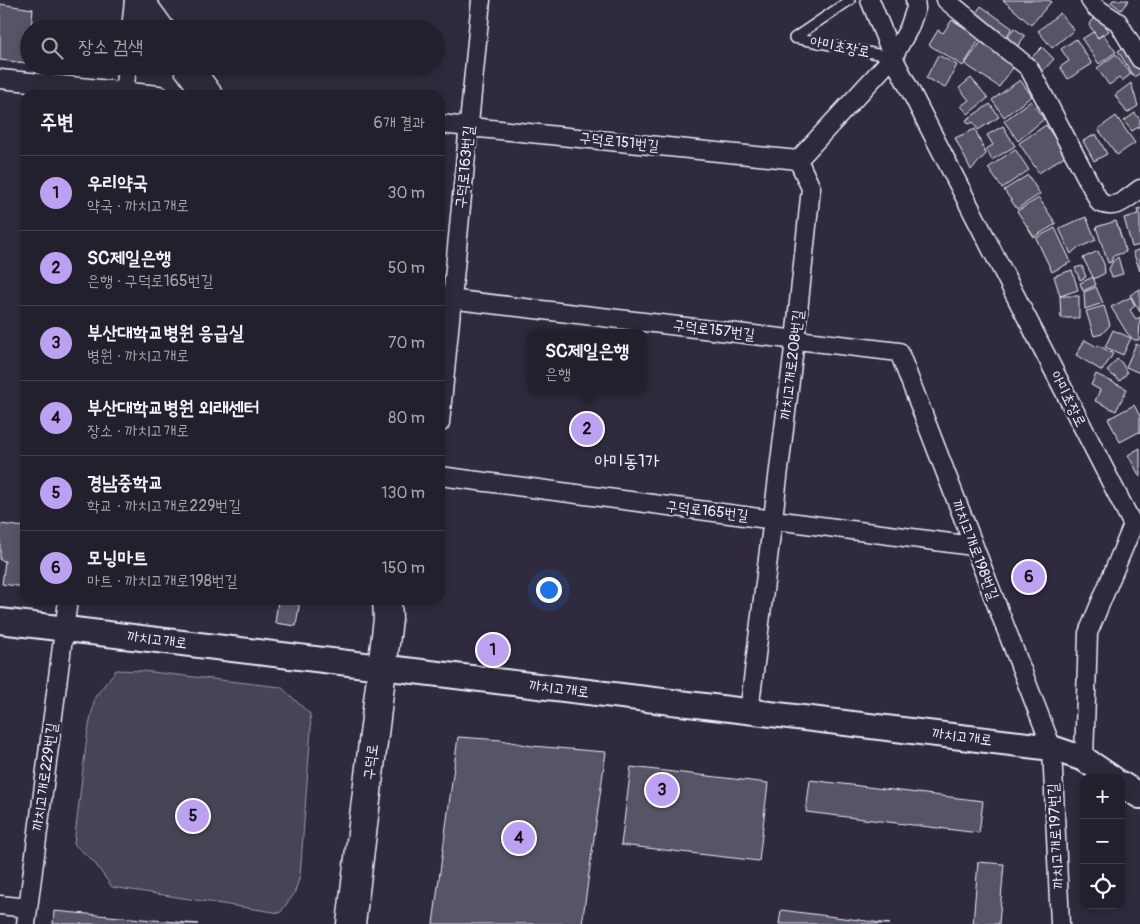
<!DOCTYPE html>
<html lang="ko">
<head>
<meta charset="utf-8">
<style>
	:root { --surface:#23202e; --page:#2f2d3a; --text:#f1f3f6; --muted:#a3a3aa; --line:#403e4a; --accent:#bca0f2 }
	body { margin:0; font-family:Pangolin,"Poor Story",sans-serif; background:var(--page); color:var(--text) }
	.controls { position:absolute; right:15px; bottom:15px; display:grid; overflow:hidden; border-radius:10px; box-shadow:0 2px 8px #0003 }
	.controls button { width:45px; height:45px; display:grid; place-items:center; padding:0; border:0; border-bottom:1px solid var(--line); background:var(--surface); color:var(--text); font:25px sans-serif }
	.you { position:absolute; left:548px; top:589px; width:18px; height:18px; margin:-12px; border:4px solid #fff; border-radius:50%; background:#1a73e8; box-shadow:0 0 0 8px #1a73e833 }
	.badge { display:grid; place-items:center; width:32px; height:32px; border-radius:50%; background:var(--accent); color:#111; font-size:16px; font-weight:700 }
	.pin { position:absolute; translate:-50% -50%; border:2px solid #fff; box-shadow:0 1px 5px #0006 }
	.popup { position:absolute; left:527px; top:329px; width:120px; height:65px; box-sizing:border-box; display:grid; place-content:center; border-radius:10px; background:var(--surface); filter:drop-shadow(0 1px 4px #0005); font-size:16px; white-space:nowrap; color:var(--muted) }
	.popup b { font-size:19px; color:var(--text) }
	.popup::after { content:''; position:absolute; left:50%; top:100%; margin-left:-10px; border:10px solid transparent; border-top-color:var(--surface) }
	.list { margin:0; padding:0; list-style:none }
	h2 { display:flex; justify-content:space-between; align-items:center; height:65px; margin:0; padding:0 20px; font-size:21px }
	h2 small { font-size:16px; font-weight:400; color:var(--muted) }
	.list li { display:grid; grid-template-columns:32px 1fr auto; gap:15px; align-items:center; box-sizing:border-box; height:75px; padding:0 20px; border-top:1px solid var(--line) }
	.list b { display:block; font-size:19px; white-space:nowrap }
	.list p { margin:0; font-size:16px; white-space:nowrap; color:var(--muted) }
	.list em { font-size:16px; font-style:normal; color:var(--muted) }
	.icon { flex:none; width:28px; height:28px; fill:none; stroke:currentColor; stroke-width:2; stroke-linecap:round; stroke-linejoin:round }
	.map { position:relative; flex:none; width:1140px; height:924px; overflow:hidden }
	.search { position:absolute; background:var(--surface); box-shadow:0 2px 8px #0003; left:20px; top:20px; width:425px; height:55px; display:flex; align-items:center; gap:12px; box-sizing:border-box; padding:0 18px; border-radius:28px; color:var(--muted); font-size:19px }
	.panel { position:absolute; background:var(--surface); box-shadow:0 2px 8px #0003; left:20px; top:90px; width:425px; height:515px; border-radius:15px }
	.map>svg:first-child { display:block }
</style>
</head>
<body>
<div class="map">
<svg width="1140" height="924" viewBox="0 0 1140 924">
	<rect width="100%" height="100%" fill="#2f2a3d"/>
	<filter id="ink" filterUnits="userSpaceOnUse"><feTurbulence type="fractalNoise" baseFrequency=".02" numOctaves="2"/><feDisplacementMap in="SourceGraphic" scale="10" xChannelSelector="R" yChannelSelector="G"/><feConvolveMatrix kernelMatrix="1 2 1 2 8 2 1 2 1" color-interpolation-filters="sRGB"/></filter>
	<g filter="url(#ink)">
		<!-- green -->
		<path fill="#464455" stroke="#979aa6" d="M116,670L143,671L281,687L310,714L311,729L300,876L294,894L280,913L112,887L94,862L74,844L87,736L95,697Z"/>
		<!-- building -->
		<path fill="#575565" stroke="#e8f1f8" d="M1003,0H1049L1051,2L1031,25Z
			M1113,0H1129L1121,10L1111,2Z
			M0,4L33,9L31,29H29L26,63L0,60Z
			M981,6L1012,28L1003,42L971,20Z
			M1060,13L1074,30L1052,48L1038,31Z
			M1097,15L1109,31L1098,38L1089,25Z
			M952,20L981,37L963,66L929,45L938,30L943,33Z
			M1014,28L1025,36L1014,51L1003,43Z
			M1093,32L1098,38L1103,34L1116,52L1099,64L1082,39Z
			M1076,39L1092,64L1068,79L1060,67L1069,61L1061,49Z
			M981,42L1015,65L999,87L965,64Z
			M1128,45L1140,64V73L1134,77L1118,51Z
			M1042,47L1054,59L1039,75L1026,63Z
			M1116,54L1131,74L1122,81L1119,78L1109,85L1097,68Z
			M938,55L957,65L945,88L926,78Z
			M971,78L988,98L968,114L961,106L969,100L959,88Z
			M1020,80L1032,96L1004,117L992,100Z
			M1131,83L1138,106L1127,113L1115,95Z
			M1031,101L1044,119L1018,141L1004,121Z
			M990,104L999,117L978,130L973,122L969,124L966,120Z
			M1135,113L1140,120V126L1132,131L1124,121Z
			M1116,116L1135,143L1117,155L1098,129Z
			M1046,125L1066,155L1039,173L1019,143Z
			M1003,126L1015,146L992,160L986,149L993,145L987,135Z
			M975,129L986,154L971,170L955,138Z
			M1096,134L1107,154L1094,161L1083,141Z
			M1015,149L1029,170L1002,188L988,168Z
			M1028,175L1040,194L1017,209L1004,190Z
			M1039,198L1056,224L1034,237L1017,211Z
			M1140,208V245L1132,247L1124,218L1138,214L1137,209Z
			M1086,217L1096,240L1076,249L1071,254L1059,228Z
			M1116,221L1126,252L1113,256L1111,262L1108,263L1096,227Z
			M1055,228L1071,262L1052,272L1036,238Z
			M1140,249V271L1133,252Z
			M1098,251L1104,264L1105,273L1094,279L1083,258Z
			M1118,257L1123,274L1112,277L1109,269L1113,261Z
			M1082,266L1086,277L1080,280L1075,268Z
			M1072,270L1078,290L1060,296L1054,276Z
			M1093,277L1096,285L1083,291L1080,283Z
			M1096,287L1103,303L1085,309L1084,292Z
			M1140,289V312L1130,295Z
			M1060,296H1079V318H1061Z
			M1131,297L1135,306L1130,310L1136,319L1140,317L1139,340H1134L1127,333L1111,307Z
			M1104,306L1110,325L1102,334L1094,336L1086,311Z
			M1113,330L1131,338L1123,355L1105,347Z
			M1085,340L1097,347L1098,345L1113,354L1102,371L1076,355Z
			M1136,344L1140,346V373L1126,367Z
			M1117,359L1122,363L1127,373L1120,381L1107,371Z
			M1096,374L1127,389L1116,411L1095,401L1100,390L1091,385Z
			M1134,405L1140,416V433L1139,432L1120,442L1108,419Z
			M1140,448V477L1128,455Z
			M0,524L25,527V587L2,584L5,561L0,560Z
			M114,600H150V604Z
			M278,600H300L296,626L275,623Z
			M458,737L501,740L532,746L606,752L582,924H433Z
			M631,767L768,783L759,861L621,845Z
			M810,780L983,801L979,833L806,812Z
			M978,862L1004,864L999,924H973Z
			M781,910L890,924H779Z
			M54,911L198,924H53Z"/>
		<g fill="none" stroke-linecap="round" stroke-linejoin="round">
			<!-- service casing -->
			<g stroke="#e8f1f8" stroke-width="12">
				<path id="service" d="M850,0L794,38L893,57"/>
			</g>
			<!-- minor casing -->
			<g stroke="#e8f1f8" stroke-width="21">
				<path id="minor" d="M870,0L893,57L1133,525L1088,633L1084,759
					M946,0L1029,68L1100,203C1117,210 1126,199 1140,189
					M1090,0L1095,7L1118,22L1140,59
					M131,29L134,0
					M0,79L159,95
					M124,95L127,66
					M440,124L798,160
					M440,298L899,352L1052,748L1060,924
					M440,423L481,0
					M440,476L973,546
					M749,712L795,340L811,188L798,160L893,57L909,28L916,8L915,0
					M0,905L28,908
					M26,924L68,600"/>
			</g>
			<!-- secondary casing -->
			<g stroke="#e8f1f8" stroke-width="28">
				<path id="secondary" d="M0,621L1052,748L1084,759L1112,778
					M1121,784L1140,796"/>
			</g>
			<!-- primary casing -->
			<g stroke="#e8f1f8" stroke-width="31">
				<path id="primary" d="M139,0L160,29
					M187,66L208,95
					M351,924L388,619L387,600"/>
			</g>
			<!-- service -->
			<use href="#service" stroke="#2f2a3d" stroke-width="9"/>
			<!-- minor -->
			<use href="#minor" stroke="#2f2a3d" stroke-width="18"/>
			<!-- secondary -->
			<use href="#secondary" stroke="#2f2a3d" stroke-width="24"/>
			<!-- primary -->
			<use href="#primary" stroke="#2f2a3d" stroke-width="28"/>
		</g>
	</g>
	<g text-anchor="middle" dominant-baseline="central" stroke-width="5" stroke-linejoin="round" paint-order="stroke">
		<!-- street labels -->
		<g font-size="15" fill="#e8f1f8" stroke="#2f2a3d">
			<text transform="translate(840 47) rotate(11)">아미초장로</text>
			<text transform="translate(619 142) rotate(6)">구덕로151번길</text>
			<text transform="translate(465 167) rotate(-84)">구덕로163번길</text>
			<text transform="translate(714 330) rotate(7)">구덕로157번길</text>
			<text transform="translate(792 365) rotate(-83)">까치고개로208번길</text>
			<text transform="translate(1068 399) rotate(63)">아미초장로</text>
			<text transform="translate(707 511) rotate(7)">구덕로165번길</text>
			<text transform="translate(975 550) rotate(69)">까치고개로198번길</text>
			<text transform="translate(157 640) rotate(7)">까치고개로</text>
			<text transform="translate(559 689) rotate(7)">까치고개로</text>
			<text transform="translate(962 737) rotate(7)">까치고개로</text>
			<text transform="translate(371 762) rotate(-83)">구덕로</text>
			<text transform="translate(45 777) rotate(-82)">까치고개로229번길</text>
			<text transform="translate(1056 836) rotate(-93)">까치고개로197번길</text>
		</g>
		<!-- quarter labels -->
		<g font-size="18" fill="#e8f1f8" stroke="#2f2a3d">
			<text x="627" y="461">아미동1가</text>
		</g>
	</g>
</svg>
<div class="controls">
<button>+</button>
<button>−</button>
<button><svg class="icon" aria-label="locate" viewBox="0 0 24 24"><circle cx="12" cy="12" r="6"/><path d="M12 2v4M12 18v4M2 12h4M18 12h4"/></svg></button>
</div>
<div class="you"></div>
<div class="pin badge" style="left:493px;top:650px">1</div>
<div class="pin badge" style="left:587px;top:429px">2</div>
<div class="popup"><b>SC제일은행</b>은행</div>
<div class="pin badge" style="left:662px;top:790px">3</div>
<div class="pin badge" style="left:519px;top:838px">4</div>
<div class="pin badge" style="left:193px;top:816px">5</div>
<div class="pin badge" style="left:1029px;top:577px">6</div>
<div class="search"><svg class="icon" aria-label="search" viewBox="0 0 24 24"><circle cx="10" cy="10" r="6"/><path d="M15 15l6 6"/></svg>장소 검색</div>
<section class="panel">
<h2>주변<small>6개 결과</small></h2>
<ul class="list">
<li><span class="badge">1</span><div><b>우리약국</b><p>약국 · 까치고개로</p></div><em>30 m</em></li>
<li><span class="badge">2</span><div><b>SC제일은행</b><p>은행 · 구덕로165번길</p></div><em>50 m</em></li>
<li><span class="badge">3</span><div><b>부산대학교병원 응급실</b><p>병원 · 까치고개로</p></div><em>70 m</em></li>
<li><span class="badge">4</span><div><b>부산대학교병원 외래센터</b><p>장소 · 까치고개로</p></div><em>80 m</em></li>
<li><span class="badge">5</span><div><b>경남중학교</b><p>학교 · 까치고개로229번길</p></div><em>130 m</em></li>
<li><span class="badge">6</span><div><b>모닝마트</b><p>마트 · 까치고개로198번길</p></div><em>150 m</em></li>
</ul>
</section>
</div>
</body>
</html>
